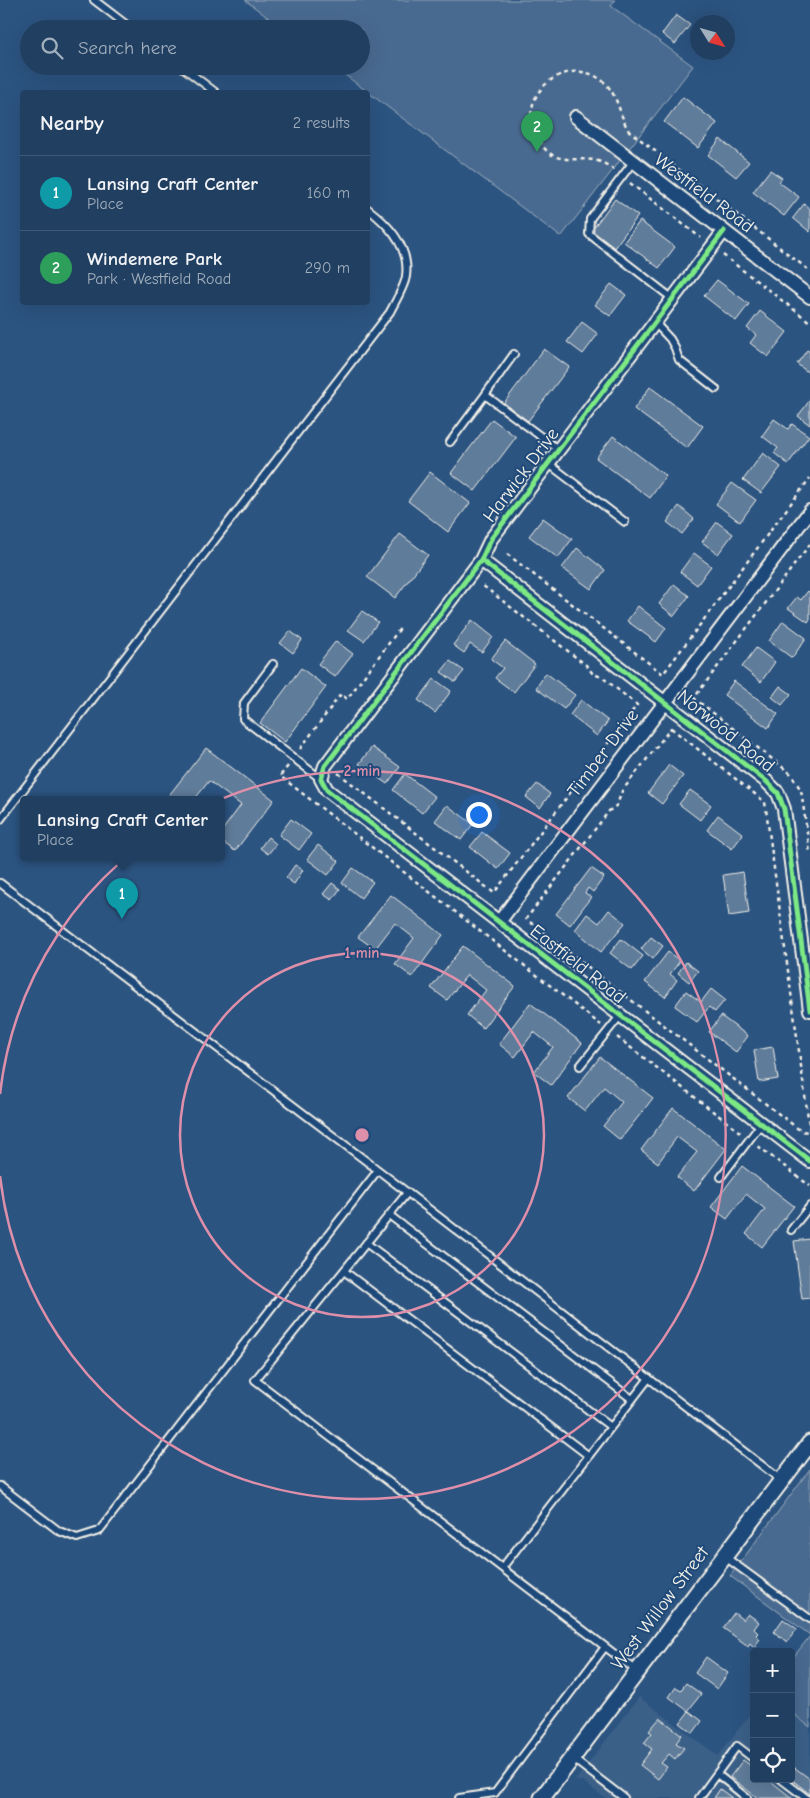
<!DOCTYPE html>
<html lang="en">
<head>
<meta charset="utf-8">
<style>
	:root { --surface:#213f61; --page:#2d4a6a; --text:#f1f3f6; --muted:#a2afbd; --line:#3e5876; --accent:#bca0f2 }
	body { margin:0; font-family:"Comic Neue",sans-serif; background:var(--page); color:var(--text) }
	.controls { position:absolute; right:15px; bottom:15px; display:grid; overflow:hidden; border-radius:5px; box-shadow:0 5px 20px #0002 }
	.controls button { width:45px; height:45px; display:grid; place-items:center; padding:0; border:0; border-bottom:1px solid var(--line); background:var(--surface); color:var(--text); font:25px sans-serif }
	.compass { position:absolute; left:690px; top:15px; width:45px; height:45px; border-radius:50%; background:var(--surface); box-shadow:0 5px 20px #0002; rotate:127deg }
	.you { position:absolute; left:478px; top:814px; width:18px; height:18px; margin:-12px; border:4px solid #fff; border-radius:50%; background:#1a73e8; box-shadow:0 0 0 8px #1a73e833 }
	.badge { display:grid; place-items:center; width:32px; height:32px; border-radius:50%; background:var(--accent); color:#fff; font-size:16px; font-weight:700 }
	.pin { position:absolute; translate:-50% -41px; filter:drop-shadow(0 1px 2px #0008) }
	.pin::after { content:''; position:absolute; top:26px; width:18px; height:15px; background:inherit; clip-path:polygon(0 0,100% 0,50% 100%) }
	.popup { position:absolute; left:20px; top:796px; width:205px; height:65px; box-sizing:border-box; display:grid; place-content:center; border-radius:5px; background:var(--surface); filter:drop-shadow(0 1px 4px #0005); font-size:16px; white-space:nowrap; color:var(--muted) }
	.popup b { font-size:19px; color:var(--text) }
	.popup::after { content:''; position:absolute; left:50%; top:100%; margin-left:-10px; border:10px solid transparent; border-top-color:var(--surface) }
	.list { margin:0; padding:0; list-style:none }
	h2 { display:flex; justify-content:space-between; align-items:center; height:65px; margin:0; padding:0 20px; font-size:21px }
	h2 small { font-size:16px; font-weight:400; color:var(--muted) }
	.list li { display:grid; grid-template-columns:32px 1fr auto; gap:15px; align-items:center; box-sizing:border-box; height:75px; padding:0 20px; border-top:1px solid var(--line) }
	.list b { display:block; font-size:19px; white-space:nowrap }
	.list p { margin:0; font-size:16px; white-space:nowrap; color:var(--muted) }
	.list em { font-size:16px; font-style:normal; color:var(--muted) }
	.icon { flex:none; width:28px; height:28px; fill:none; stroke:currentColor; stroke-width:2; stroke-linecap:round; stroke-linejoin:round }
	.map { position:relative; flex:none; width:810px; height:1798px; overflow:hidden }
	.search { position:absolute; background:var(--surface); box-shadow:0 5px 20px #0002; left:20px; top:20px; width:350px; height:55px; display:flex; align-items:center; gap:12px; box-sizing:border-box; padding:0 18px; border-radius:28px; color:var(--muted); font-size:19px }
	.panel { position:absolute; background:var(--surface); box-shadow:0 5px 20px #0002; left:20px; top:90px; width:350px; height:215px; border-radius:5px }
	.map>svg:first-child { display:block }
</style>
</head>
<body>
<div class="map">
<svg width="810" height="1798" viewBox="0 0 810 1798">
	<rect width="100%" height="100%" fill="#2c5481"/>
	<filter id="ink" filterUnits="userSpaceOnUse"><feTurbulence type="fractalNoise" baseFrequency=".02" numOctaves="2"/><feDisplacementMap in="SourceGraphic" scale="10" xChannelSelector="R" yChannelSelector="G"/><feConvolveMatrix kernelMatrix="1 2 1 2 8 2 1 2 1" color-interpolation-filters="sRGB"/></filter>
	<g filter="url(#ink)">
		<!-- built -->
		<path fill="#3b6088" d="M639,1697L718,1756L754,1709V1779H791V1712L810,1727V1798H605L582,1781H575Z"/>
		<!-- green -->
		<path fill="#496b90" stroke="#9eaebc" d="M245,0H615L611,6L693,66L561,237L333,66H361V29H283Z
			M810,1469V1635L730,1576Z
			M810,1636V1727L791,1712V1660Z"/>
		<!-- building -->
		<path fill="#5e7b9a" stroke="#f4f1e8" d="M676,15L690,25L675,44L662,34Z
			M683,97L717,123L698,148L664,122Z
			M720,139L749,162L736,177L708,155Z
			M770,170L782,178L779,182L799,197L784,216L753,192Z
			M615,199L638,216L614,248L591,231Z
			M804,204L810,209V232L793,218Z
			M640,221L675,247L659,268L624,242Z
			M717,280L749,304L736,321L704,296Z
			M611,284L626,295L610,316L595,305Z
			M760,311L787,332L768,357L750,343L756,335L747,328Z
			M582,322L598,334L583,354L567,342Z
			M544,349L569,367L528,421L504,403Z
			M807,350L810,352V374L797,364Z
			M650,387L703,426L687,448L634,409Z
			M810,400V425L798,416Z
			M492,419L516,437L475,491L451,473Z
			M774,419L788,429L792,424L809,436L788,464L774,453L778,448L762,436Z
			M613,436L666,476L650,498L596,458Z
			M763,453L781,467L761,493L743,480Z
			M430,472L470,503L448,532L408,501Z
			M732,483L756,500L740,522L716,504Z
			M679,506L694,519L682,534L667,522Z
			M543,518L572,539L558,558L529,536Z
			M717,522L733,534L718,554L702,542Z
			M400,534L428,555L395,598L367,577Z
			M577,548L605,570L591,589L562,568Z
			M694,553L711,566L697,585L680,572Z
			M674,584L689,596L674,616L659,604Z
			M808,591L810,593V619L808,622L788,608L797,597L801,600Z
			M638,606L666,628L656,642L627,621Z
			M362,611L378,622L364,641L348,630Z
			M472,620L493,637L482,652L470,644L464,653L453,645Z
			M783,621L806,638L792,658L769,641Z
			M290,631L302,640L293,653L280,643Z
			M336,641L353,654L335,677L318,664Z
			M505,641L535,664L514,692L495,678L503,668L491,659Z
			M756,648L775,662L761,682L742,667Z
			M450,661L464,671L455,682L441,672Z
			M301,668L326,687L285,742L260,723Z
			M546,673L575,695L564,709L536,688Z
			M434,679L451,691L435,713L418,700Z
			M734,681L778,714L768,728L724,695Z
			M780,686L791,694L782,705L772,697Z
			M581,700L608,721L597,736L570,715Z
			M372,747L400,767L387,784L359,764Z
			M206,748L274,800L235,851L221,841V832L241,805L209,781L194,800L166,799Z
			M669,765L683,776L662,804L648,793Z
			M405,774L435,797L422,813L393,790Z
			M537,784L550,794L540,808L526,797Z
			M690,790L711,805L700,820L679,804Z
			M447,805L473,824L461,840L435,821Z
			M718,815L743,834L732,849L707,830Z
			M291,819L311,834L299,850L279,835Z
			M482,832L510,853L498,869L470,847Z
			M268,837L276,844L268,854L260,848Z
			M318,845L339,861L328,875L307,859Z
			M295,865L303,870L294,884L286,878Z
			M353,868L373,882L361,898L342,883Z
			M591,868L604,877L593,892L588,888L585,893L591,897L570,925L556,914Z
			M743,872L749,913L729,916L723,875Z
			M332,883L340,889L332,900L323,894Z
			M391,895L443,935L412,977L395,964L414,938L395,923L375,949L358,937Z
			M609,910L625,923L601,952L575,930L587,914L599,923Z
			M651,937L663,946L653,959L641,949Z
			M621,939L643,956L632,970L610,953Z
			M463,946L515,986L483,1028L467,1015L486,990L467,975L447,1000L431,988Z
			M668,952L680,961L670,974L677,980L665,997L645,982Z
			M686,962L698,971L689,982L678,973Z
			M711,989L725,1000L715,1012L709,1007L697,1022L675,1006L686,991L701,1002Z
			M530,1003L582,1043L551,1085L534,1072L553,1047L534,1032L515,1057L499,1044Z
			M721,1016L748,1036L736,1052L709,1032Z
			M773,1047L778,1079L759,1082L754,1050Z
			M600,1057L653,1098L620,1140L603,1126L622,1102L604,1087L585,1111L568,1098Z
			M673,1108L726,1149L694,1191L677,1177L697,1152L677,1137L658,1163L641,1150Z
			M742,1166L794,1206L762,1247L746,1234L765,1209L746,1194L727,1219L711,1207Z
			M810,1239V1298L802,1299L794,1241Z
			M734,1613L743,1620L748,1614L759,1622L754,1629L758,1633L756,1635L760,1639L754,1647L750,1643L748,1646L723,1628Z
			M783,1619L797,1629L787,1642L774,1632Z
			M706,1657L728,1673L717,1689L695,1673Z
			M686,1683L701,1694L688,1711L669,1697L676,1687L681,1690Z
			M689,1711L702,1721L693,1733L680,1723Z
			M660,1718L682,1735L676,1743L684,1748L675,1759L669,1754L661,1763L667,1767L658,1779L640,1765L652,1749L644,1743L652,1733L649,1731Z
			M743,1760L754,1768V1779H768L792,1798H758L730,1777Z
			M791,1765L810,1779V1794L791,1779Z
			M720,1789L732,1798H714Z"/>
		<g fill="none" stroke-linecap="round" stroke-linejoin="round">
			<!-- service casing -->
			<g stroke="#f4f1e8" stroke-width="10">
				<path id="service" d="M94,0L132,29
					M181,66L215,92
					M633,162L590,219L589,234L673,299
					M655,323L670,339L675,348L679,360L716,389
					M514,354L485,395L559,450
					M450,442L485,395
					M549,464L625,522
					M273,664L244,703L243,719L321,779
					M0,820L390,312C395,302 405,286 406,276C410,247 389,225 368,209
					M0,883L378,1170L99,1531L77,1538L59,1531L0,1486
					M580,1066L620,1016
					M378,1170L781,1480
					M721,1177L761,1124
					M407,1193L255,1380L637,1671
					M389,1215L632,1399
					M791,1230L810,1206
					M366,1243L611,1427
					M344,1271L589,1456
					M724,1556L810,1619
					M502,1568L649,1378
					M572,1758L624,1798
					M717,1774L747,1798
					M781,1779L806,1798
					M459,1798L495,1793L605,1647
					M699,1798L737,1746L754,1759"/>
			</g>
			<!-- minor casing -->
			<g stroke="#f4f1e8" stroke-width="16">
				<path id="minor" d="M576,117L810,297
					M724,231L491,539L481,560L325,766L321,779L327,790L810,1161
					M481,560L766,781L778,793L784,809L810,1010
					M499,922L810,511"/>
			</g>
			<!-- tertiary casing -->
			<g stroke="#f4f1e8" stroke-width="19">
				<path id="tertiary" d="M542,1798L810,1443"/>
			</g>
			<!-- path -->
			<path stroke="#f4f1e8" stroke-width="2.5" stroke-dasharray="4 4" stroke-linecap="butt" d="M614,170C609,166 604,163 598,161C581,156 560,165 546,150C501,100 570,46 607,85C618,98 620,115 628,130L810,271
				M630,183L701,238
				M723,255L810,322
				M810,544L694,698L790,773L801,790L810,853
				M507,554L663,674L810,478
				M671,728L765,802L810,1132L801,1131L526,919L609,811L617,805L622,791Z
				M300,749L341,694L347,699L401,627
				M288,766L280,776L601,1025
				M338,773L494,893L637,705L602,677L593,674L586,665L482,585
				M617,1037L741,1133
				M758,1146L810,1186"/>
			<!-- service -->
			<use href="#service" stroke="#1f4a7a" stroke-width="6"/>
			<!-- minor -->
			<use href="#minor" stroke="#1f4a7a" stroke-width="12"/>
			<!-- tertiary -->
			<use href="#tertiary" stroke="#1f4a7a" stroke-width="15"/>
			<!-- cycleway casing -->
			<g stroke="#1f4a7a" stroke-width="8">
				<path id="cycleway" d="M724,231L491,539L481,560L325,766L321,779L327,790L810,1161
					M481,560L766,781L778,793L784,809L810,1010"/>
			</g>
			<!-- cycleway -->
			<use href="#cycleway" stroke="#7ce984" stroke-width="5"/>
		</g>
	</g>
	<!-- distance rings -->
	<g fill="none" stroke="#de8fa9" stroke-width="2.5">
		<circle cx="362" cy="1135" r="182"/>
		<path d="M0 1094A364 364 0 1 1 0 1176"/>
	</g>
	<g text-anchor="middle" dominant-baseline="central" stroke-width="4" stroke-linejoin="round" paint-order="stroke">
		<!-- street labels -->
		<g font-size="19" fill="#f4f1e8" stroke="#1f4a7a">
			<text transform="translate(704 193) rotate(37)">Westfield Road</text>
			<text transform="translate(521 475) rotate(-53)">Harwick Drive</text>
			<text transform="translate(726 731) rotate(39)">Norwood Road</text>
			<text transform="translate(603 753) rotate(-53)">Timber Drive</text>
			<text transform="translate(578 964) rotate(38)">Eastfield Road</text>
			<text transform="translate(660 1608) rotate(-53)">West Willow Street</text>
		</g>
	</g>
	<circle cx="362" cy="1135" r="8" fill="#de8fa9" stroke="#1f4a7a" stroke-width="2.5"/>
	<g font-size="15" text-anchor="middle" font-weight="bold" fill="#de8fa9" stroke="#1f4a7a" stroke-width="4" stroke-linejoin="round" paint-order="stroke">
		<text x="362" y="776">2 min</text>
		<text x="362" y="958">1 min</text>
	</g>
</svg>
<div class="controls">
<button>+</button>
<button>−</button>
<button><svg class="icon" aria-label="locate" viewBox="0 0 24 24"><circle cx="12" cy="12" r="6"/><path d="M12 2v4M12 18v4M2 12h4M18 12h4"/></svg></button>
</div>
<svg class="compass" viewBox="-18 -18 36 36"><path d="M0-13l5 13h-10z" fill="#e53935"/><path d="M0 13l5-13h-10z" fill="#a2afbd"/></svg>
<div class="you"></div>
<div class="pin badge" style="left:122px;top:919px;background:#0f9aa8">1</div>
<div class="popup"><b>Lansing Craft Center</b>Place</div>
<div class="pin badge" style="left:537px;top:152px;background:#2e9e5b">2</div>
<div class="search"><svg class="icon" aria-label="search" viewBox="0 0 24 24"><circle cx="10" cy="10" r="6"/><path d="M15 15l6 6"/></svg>Search here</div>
<section class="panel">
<h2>Nearby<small>2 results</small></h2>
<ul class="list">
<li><span class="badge" style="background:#0f9aa8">1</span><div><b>Lansing Craft Center</b><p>Place</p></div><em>160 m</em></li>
<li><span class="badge" style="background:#2e9e5b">2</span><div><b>Windemere Park</b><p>Park · Westfield Road</p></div><em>290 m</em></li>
</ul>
</section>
</div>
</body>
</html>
